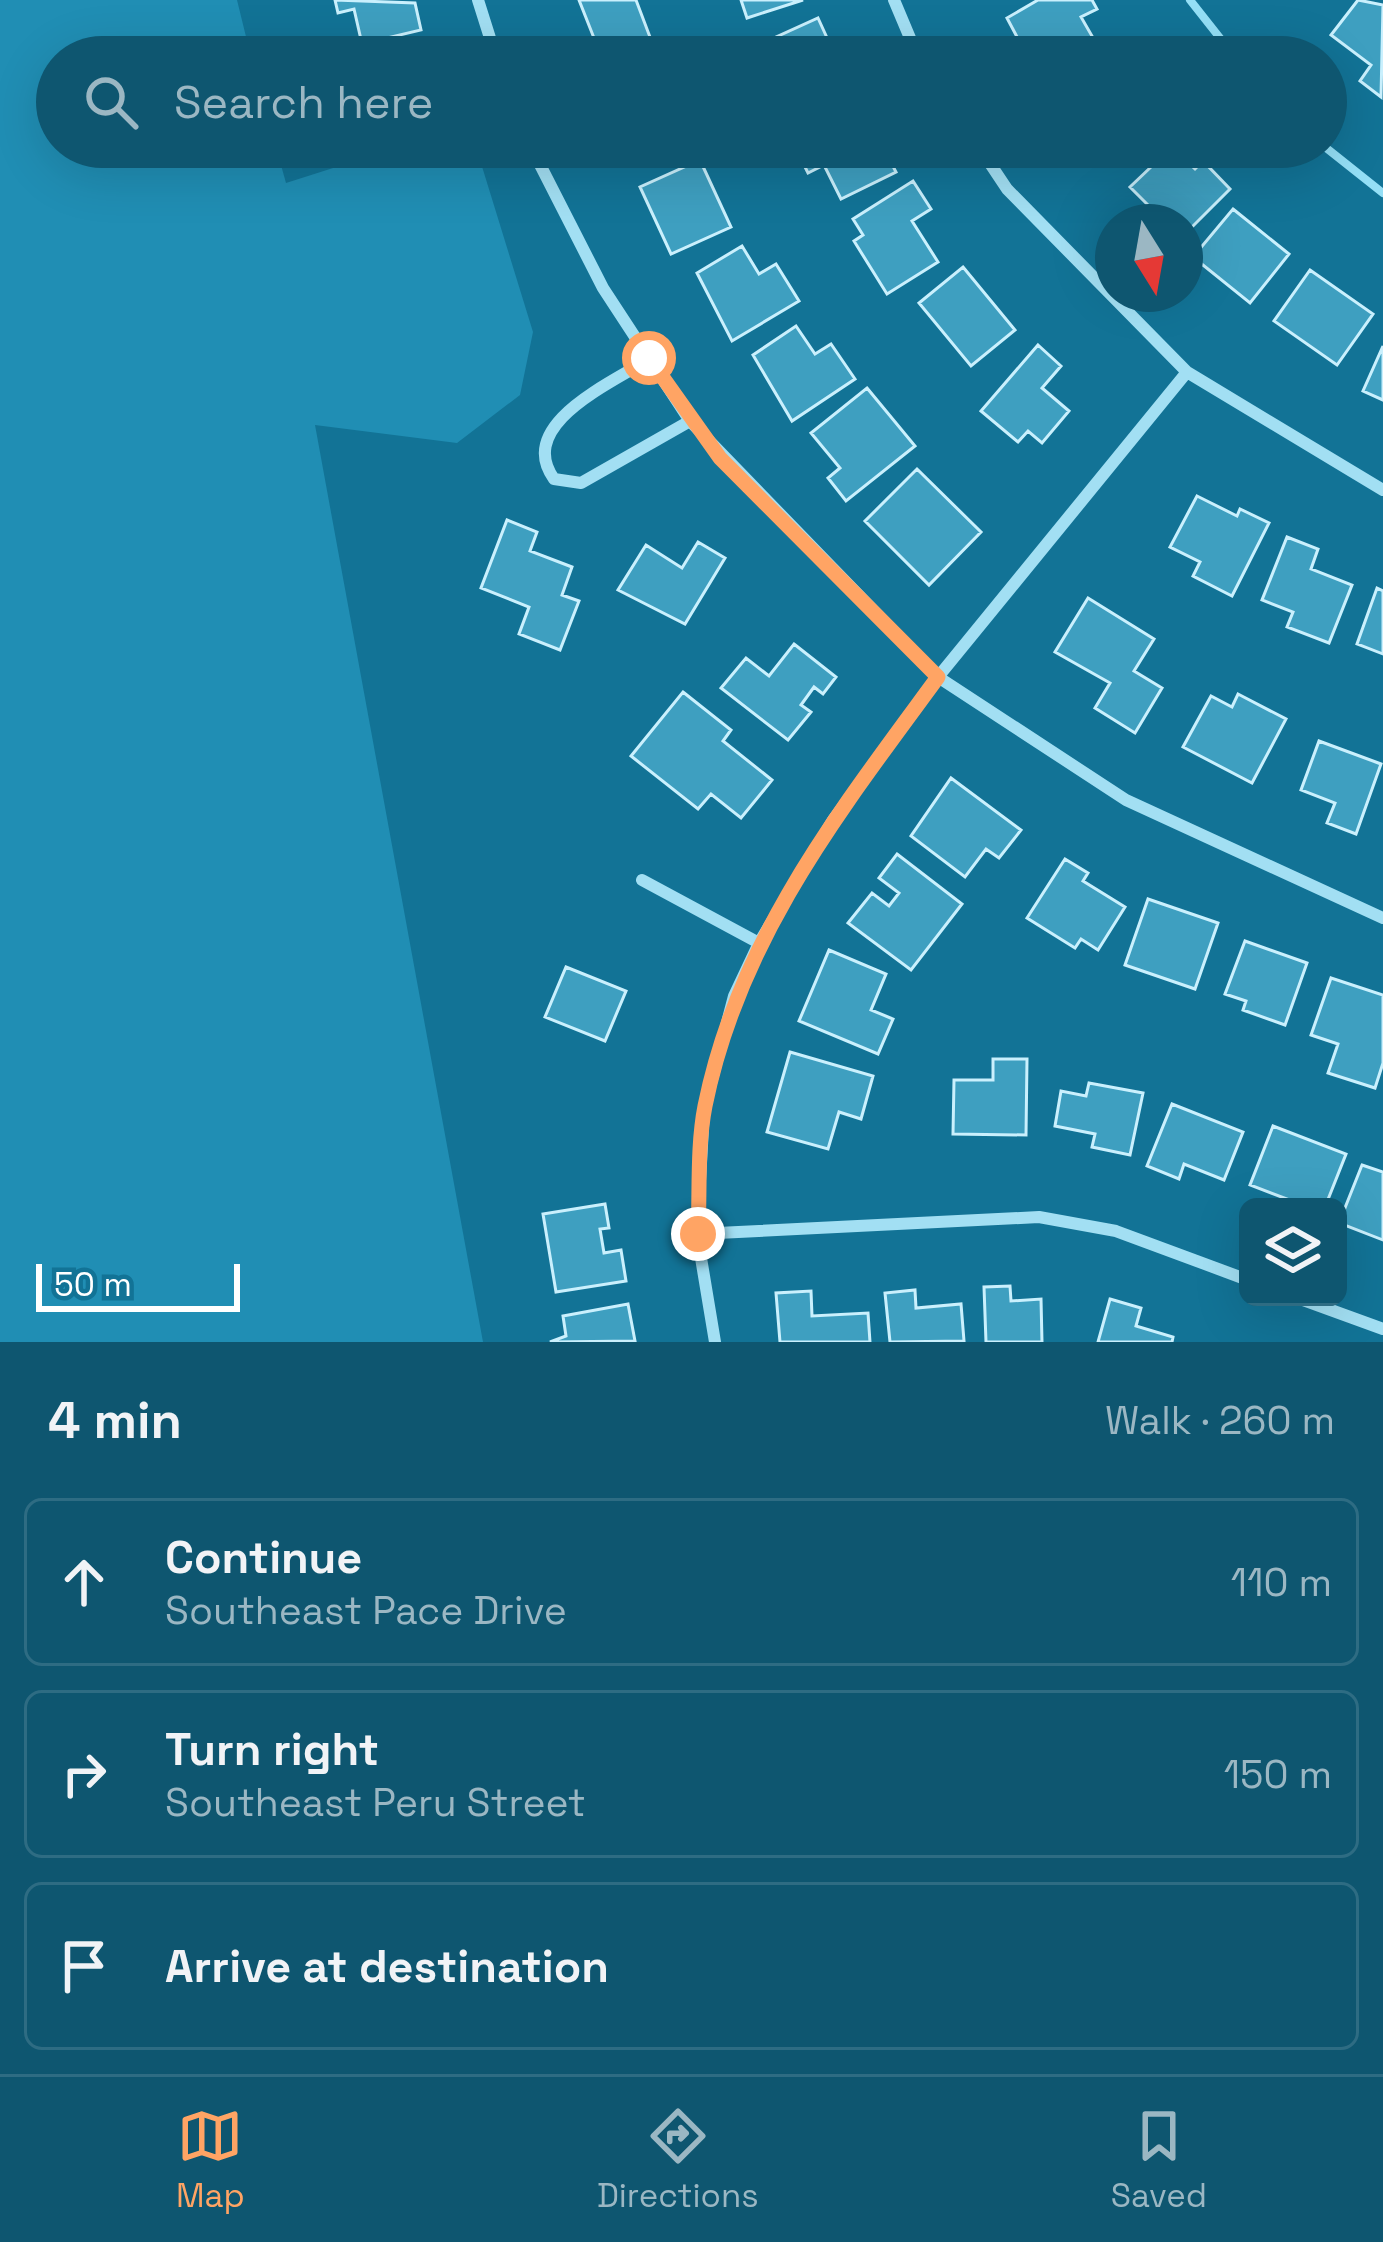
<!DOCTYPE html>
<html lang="en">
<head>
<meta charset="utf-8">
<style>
	:root { --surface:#0e5670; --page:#175c75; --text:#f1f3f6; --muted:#9bb7c3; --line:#2e6c83; --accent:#ffa464 }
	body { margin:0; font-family:"Space Grotesk",sans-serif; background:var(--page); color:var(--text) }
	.controls { position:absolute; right:36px; bottom:36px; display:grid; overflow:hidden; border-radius:18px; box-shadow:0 12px 48px #0002 }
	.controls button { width:108px; height:108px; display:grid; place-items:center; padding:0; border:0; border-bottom:3px solid var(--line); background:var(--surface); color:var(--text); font:60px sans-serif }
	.compass { position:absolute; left:1095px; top:204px; width:108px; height:108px; border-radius:50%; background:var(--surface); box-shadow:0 12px 48px #0002; rotate:169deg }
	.scale { position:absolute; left:36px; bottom:30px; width:204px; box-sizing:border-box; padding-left:12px; border:6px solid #fff; border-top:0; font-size:33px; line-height:42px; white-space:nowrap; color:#fff; -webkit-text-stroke:9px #127396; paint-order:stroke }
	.stop { position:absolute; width:36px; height:36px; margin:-27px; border:9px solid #ffa464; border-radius:50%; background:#fff }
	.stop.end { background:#ffa464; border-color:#fff; box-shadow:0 3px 12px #0008 }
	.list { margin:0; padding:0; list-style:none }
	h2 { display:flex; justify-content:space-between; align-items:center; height:156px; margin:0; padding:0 48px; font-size:51px }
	h2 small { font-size:39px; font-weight:400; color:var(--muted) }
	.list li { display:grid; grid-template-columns:78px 1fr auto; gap:36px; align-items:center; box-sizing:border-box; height:168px; margin:0 24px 24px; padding:0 24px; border:3px solid var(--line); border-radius:18px }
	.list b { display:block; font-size:45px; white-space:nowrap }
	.list p { margin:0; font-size:39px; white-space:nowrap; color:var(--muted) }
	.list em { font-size:39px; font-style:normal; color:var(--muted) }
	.icon { flex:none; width:66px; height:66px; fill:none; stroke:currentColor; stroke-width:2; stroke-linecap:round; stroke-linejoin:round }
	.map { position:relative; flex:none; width:1383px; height:1342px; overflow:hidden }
	.search { position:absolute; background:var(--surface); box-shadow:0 12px 48px #0002; left:36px; right:36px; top:36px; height:132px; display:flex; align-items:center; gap:30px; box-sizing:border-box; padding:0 42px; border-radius:66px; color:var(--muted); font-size:45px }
	.sheet { height:732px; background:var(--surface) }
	nav { display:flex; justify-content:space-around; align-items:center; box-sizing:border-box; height:168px; border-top:3px solid var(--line); background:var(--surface); font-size:33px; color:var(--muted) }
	nav a { display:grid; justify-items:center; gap:6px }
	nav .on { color:var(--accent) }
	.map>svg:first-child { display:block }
</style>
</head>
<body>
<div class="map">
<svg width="1383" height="1342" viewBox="0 0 1383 1342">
	<rect width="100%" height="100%" fill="#127396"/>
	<!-- green -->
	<path fill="#208eb4" d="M0,0H237L251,57H57V147H276L286,183L399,147H476L533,332L520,395L457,443L315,425L483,1342H0Z"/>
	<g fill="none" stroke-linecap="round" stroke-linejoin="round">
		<!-- stream -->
		<path stroke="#94dff6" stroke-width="8" d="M1190,0L1235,57
			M1325,147L1383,193"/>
	</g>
	<!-- building -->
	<path fill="#3e9fc0" stroke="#caf0fd" stroke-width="3" d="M335,0L415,3L421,30L362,44L354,9L338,13Z
		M579,0H636L653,45L621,57H584L579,43L594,38Z
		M741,0H803L747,18Z
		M1038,0H1092L1097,9L1081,17L1100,50L1088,57H1039L1033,47L1025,52L1007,18Z
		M1358,0L1383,5L1381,97L1360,81L1371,65L1331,35Z
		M818,18L833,51L825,57H759L754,47Z
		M795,147H883L896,172L841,199L824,165L808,173Z
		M1172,147L1195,169L1203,161L1230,189L1185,234V222H1154L1159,216L1130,187Z
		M700,160L731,227L671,254L640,187Z
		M913,181L931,209L912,221L938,262L887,294L854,241L863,235L853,219Z
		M1233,209L1289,254L1250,303L1193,257Z
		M742,246L759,274L776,264L799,301L732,341L697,273Z
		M963,267L1015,330L971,366L919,303Z
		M1310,270L1373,314L1337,365L1274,321Z
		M796,326L815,354L831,344L855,379L792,421L753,355Z
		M1038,345L1061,366L1042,388L1069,411L1042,443L1028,431L1018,442L981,411Z
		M1383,346V400L1363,391Z
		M867,388L915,446L846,501L828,478L840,468L811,433Z
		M917,469L981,532L929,585L865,521Z
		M1197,496L1237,516L1240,509L1269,523L1232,596L1193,576L1200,562L1170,547Z
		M507,520L537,532L530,551L572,567L562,595L579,601L560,650L519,634L529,607L481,588Z
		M1287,537L1318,549L1311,569L1352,585L1329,643L1287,627L1293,612L1262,600Z
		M698,542L725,558L685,624L618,590L646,545L682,568Z
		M1377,588L1383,591V654L1357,644Z
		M1088,598L1154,639L1134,671L1162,688L1135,733L1095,708L1110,683L1055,652Z
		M794,644L836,677L823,694L814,687L801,705L811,712L788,740L721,688L746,658L769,676Z
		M683,692L731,730L723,741L772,780L741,818L711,794L698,809L631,756Z
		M1238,694L1286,719L1252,783L1183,747L1211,696L1232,707Z
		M1319,741L1381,764L1356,834L1327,823L1335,803L1301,790Z
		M951,778L1021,830L999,858L986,849L965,877L911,836Z
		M897,854L962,904L911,970L848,923L872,893L889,906L899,893L879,878Z
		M1065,859L1088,873L1083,881L1125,907L1098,950L1081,939L1075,948L1027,918Z
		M1148,899L1218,923L1195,989L1125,965Z
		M1245,941L1307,963L1285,1025L1243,1010L1246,1001L1225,994Z
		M829,950L886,974L871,1010L893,1019L878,1054L799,1021Z
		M566,967L626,991L605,1041L545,1017Z
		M1331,978L1383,995V1063L1375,1088L1328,1073L1338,1044L1311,1035Z
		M790,1052L873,1076L861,1119L839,1112L828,1149L767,1132Z
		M993,1059H1027L1026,1135L953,1134L954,1080H993Z
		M1089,1083L1143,1093L1130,1155L1092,1147L1095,1134L1055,1126L1061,1091L1086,1096Z
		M1172,1104L1243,1132L1224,1180L1184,1164L1179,1179L1147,1166Z
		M1273,1126L1346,1154L1325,1207H1308L1250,1185Z
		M1362,1165L1383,1172V1240L1339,1223Z
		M605,1204L609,1228L600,1229L604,1253L621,1250L626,1281L556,1292L543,1214Z
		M1010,1286L1011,1301L1041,1299L1042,1342H986L984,1287Z
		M915,1290L916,1308L961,1304L964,1341L890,1342L885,1293Z
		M811,1291L812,1316L868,1313L870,1342H780L776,1293Z
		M1110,1299L1141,1308L1136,1326L1173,1337L1172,1342H1098Z
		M628,1304L635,1341L550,1342L566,1336L563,1316Z"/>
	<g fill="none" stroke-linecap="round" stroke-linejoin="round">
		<!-- street -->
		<path stroke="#a2dff3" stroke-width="12" d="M478,0L496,57
			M894,0L918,57
			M531,147L603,288L690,421L938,677L1126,800L1383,918
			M979,147L1007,189L1187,372L1383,490
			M649,359C612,383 515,424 554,479L581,483L690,421
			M642,880L759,943
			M697,1234L1039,1217L1116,1231L1248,1280
			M1295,1297L1383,1329
			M715,1342L697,1234L704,1110L734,996L759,943L833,820L938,677L1187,372"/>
	</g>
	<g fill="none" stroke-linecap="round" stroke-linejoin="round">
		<!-- route -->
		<path stroke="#ffa464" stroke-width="15" d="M649,358L720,458L938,677C839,812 739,938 705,1106C697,1147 700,1192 698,1234"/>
	</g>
</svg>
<div class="controls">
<button><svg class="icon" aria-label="layers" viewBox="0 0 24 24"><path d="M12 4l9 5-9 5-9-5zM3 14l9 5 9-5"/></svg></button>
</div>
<svg class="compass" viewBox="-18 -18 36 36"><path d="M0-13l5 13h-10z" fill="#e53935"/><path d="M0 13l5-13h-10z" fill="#9bb7c3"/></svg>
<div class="scale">50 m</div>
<div class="stop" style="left:649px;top:358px"></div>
<div class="stop end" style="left:698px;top:1234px"></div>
<div class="search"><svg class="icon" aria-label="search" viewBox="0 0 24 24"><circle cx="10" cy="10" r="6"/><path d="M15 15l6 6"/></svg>Search here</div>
</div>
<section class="sheet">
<h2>4 min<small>Walk · 260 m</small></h2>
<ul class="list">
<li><svg class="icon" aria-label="ahead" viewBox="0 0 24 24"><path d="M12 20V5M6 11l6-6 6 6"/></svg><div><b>Continue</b><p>Southeast Pace Drive</p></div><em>110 m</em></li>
<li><svg class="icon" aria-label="right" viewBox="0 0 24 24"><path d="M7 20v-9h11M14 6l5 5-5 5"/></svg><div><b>Turn right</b><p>Southeast Peru Street</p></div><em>150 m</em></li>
<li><svg class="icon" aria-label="arrive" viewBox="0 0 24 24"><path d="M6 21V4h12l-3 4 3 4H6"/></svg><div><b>Arrive at destination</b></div></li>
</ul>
</section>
<nav>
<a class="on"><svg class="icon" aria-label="map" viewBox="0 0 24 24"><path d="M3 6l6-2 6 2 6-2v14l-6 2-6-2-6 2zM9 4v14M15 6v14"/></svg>Map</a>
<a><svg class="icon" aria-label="directions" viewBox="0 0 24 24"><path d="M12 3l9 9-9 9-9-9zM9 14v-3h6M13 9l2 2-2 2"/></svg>Directions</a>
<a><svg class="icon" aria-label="saved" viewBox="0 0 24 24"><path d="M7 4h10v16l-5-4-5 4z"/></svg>Saved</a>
</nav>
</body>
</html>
